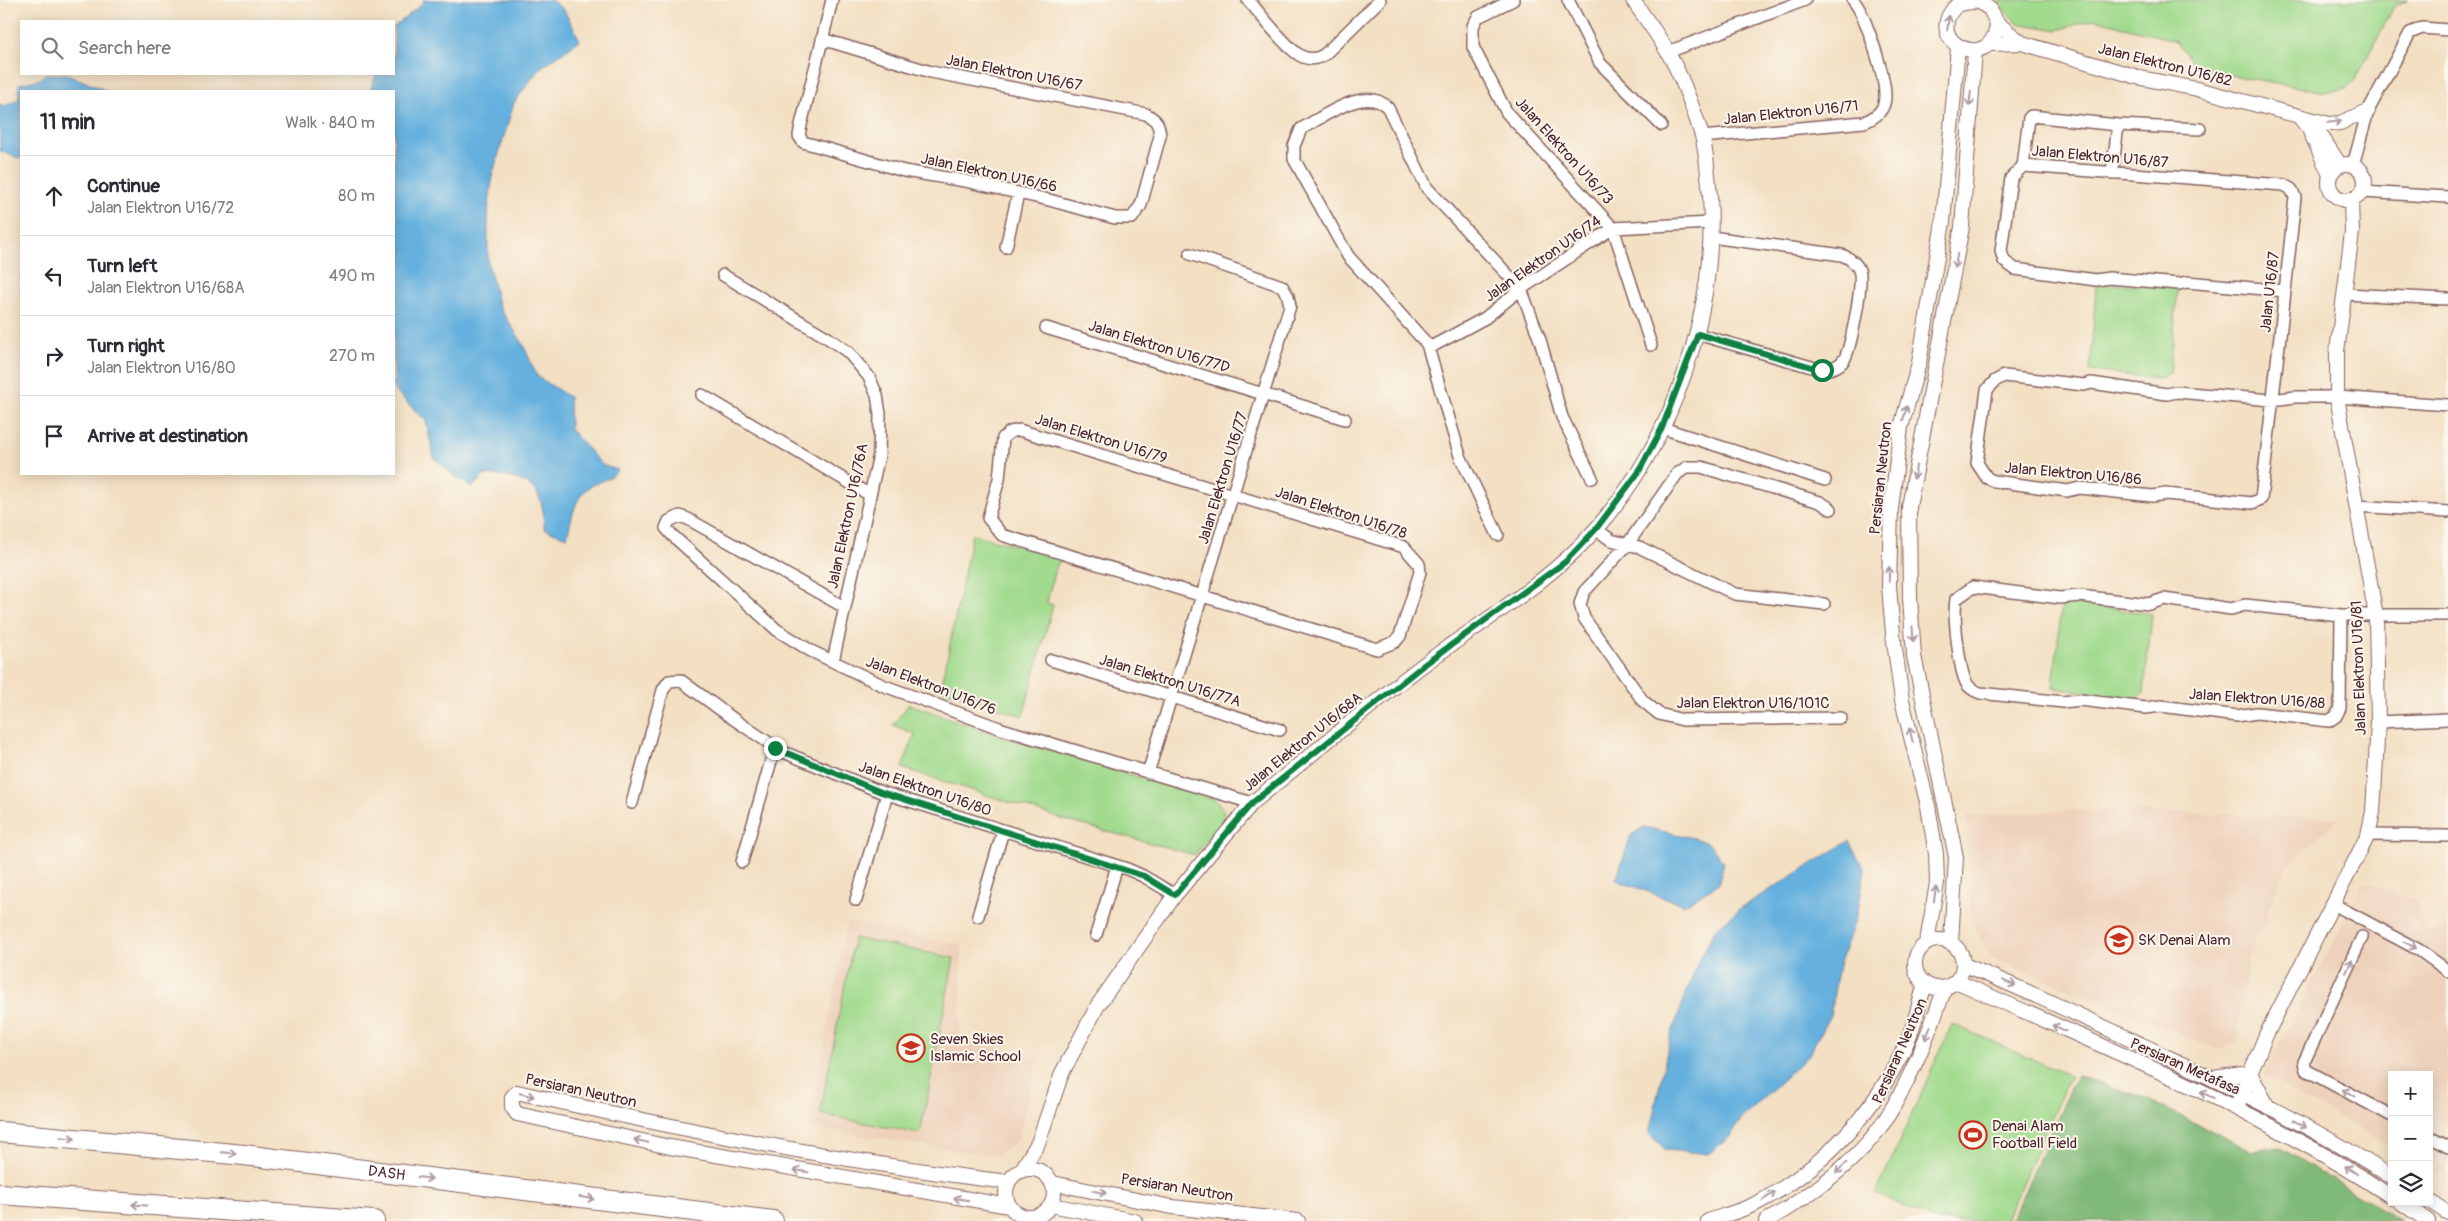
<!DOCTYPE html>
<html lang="en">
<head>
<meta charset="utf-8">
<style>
	:root { --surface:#fff; --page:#f2f2f3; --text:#2b2b33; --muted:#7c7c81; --line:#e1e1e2 }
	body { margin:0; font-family:Pangolin,sans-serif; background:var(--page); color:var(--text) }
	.controls { position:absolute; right:15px; bottom:15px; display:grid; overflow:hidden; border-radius:0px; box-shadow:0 2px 12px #0003 }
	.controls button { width:45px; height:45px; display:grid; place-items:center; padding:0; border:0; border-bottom:1px solid var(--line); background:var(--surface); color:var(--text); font:25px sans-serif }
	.stop { position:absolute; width:15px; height:15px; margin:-11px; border:4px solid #0b8043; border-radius:50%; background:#fff }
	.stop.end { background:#0b8043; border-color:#fff; box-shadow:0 1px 5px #0008 }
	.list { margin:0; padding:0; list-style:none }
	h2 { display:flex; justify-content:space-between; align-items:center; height:65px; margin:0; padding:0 20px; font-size:21px }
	h2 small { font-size:16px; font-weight:400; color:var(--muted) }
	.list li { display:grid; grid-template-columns:32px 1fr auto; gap:15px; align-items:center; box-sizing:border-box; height:80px; padding:0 20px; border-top:1px solid var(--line) }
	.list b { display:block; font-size:19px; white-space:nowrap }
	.list p { margin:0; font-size:16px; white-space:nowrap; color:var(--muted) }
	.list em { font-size:16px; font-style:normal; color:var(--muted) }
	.icon { flex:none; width:28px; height:28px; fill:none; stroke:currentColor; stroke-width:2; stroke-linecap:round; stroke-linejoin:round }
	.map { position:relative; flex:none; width:2448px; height:1221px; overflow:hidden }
	.search { position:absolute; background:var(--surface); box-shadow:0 2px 12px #0003; left:20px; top:20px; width:375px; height:55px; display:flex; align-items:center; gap:12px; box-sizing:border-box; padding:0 18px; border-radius:0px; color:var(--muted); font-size:19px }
	.panel { position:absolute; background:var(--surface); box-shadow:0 2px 12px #0003; left:20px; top:90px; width:375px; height:385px; border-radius:0px }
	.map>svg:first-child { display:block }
</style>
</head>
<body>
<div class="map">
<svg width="2448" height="1221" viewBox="0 0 2448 1221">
	<rect width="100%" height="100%" fill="#fbf7ec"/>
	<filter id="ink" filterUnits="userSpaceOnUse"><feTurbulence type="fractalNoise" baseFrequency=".02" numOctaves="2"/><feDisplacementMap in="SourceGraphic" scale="10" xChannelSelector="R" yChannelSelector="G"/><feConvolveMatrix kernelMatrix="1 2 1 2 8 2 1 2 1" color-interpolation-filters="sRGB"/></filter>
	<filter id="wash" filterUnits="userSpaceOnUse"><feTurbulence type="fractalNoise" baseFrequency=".0096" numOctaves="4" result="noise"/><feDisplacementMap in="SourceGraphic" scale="20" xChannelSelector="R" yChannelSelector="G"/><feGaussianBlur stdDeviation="1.12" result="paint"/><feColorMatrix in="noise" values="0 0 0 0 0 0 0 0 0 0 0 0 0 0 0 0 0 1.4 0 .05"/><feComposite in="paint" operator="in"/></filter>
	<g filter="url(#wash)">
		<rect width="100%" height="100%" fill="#f3dfc2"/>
		<!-- built -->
		<path fill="#eed1ba" d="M2083,810L2340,818L2287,866L2248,958L2237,1041L2221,1050L1991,958L1972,921L1968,886L1967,816Z
			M2364,882L2414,899L2427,932L2448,927V1178L2429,1168V1075H2392V1147L2263,1076Z
			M847,922L962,945L960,1038L1038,1058L1018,1140L996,1156L809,1128Z"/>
		<!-- green -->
		<path fill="#a1da8d" stroke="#767c5c" d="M2001,0H2409L2395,5L2355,80L2347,88L2326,92L2196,69L2177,41L2094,19L2058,30L2017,23L2003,9Z
			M2104,284L2178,287L2170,373L2159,379L2090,371L2096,287Z
			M972,534L1062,558L1055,568L1047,603L1053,605L1023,716L941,689Z
			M2062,602L2152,614L2144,692L2136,699L2053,688Z
			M909,704L985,731L1216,800L1223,810L1225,819L1195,855L1071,822L902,768L915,734L893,725Z
			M854,938L954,958L920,1134L820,1114Z
			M1952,1024L2070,1076L2005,1221H1937L1876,1194Z"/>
		<!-- forest -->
		<path fill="#80ba78" stroke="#656c52" d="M2077,1075L2144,1098L2252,1151L2279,1147L2401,1221H2011Z"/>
		<!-- water -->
		<path fill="#65b0de" stroke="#586884" d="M423,0H551L564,10L580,40L539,69L514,103L493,173L488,212V263L499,307L522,342L537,376L569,397L570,429L602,465L618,470C606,483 598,480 587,489C574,499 571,522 567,537L544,529C545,484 526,477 485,475L472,487L457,478L434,458L426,421L394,390V91H370L376,74H394V27L423,3Z
			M45,74H67L107,91H21V159L0,151V104L5,106L19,99V84L40,79Z
			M1644,827L1698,839L1710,845L1724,863L1718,884L1684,905L1616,880L1631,835Z
			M1849,841L1865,870L1857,915L1839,965L1830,1015L1808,1056L1742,1118L1729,1138L1708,1154L1666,1150L1649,1134L1670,1038L1696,967L1714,931L1742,907Z"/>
	</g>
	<g filter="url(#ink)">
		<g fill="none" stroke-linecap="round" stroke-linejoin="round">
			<!-- minor casing -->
			<g stroke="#856260" stroke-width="14">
				<path id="minor" d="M1248,0C1260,13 1289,52 1303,57C1311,60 1318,59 1325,54L1380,0
					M1513,0L1478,17L1473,26V47L1507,113L1613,228L1651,345
					M1568,0L1600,63L1661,125
					M822,39L931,72L1146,114C1157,120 1159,124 1160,136L1141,205L1132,218H1115L1049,200L965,181L904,171L803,142L799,136L801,125L832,0
					M1668,52L1805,0
					M1702,137L1864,122C1875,118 1885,110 1885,97C1886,78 1865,13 1853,0
					M2353,165L2368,111L2410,33L2422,28L2448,30
					M2023,166L2029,118L2031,116L2118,125L2200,129
					M2112,174L2118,125
					M2362,192L2448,197
					M1006,247L1018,194
					M723,275L828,338L848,352L869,377L877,395L880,414L879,455L833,661
					M2285,291L2187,282L2179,284L2109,278L2096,280L2015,269L2004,261L2001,251L2011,178L2023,166L2284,185L2291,189L2295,197C2285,298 2273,398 2261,499L2252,503L2166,494L2152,496L2080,488L2067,491L1994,481L1987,478L1977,463L1987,390L1995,381L2004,376L2084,385L2091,383L2167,394L2177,392L2272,400L2295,397H2337L2448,405
					M2345,294L2448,299
					M1046,328L1345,419
					M1697,334L1822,370C1831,369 1841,366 1845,358C1851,346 1864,281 1859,270C1856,262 1849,258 1842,255L1711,237
					M1429,348L1485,318L1521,289L1613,228L1711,223
					M702,395L870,495
					M1662,428L1825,480
					M1019,430L1404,547L1419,564L1420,572L1400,636L1395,642L1377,649L1002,535L988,518L999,479L1003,438L1010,432Z
					M2357,506L2448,512
					M1831,509L1820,502L1701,467H1687L1677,474L1627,545L1584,592L1580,604L1584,618L1643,701L1659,714L1683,720L1841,718
					M1596,529L1611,540L1639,547L1735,594L1824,604
					M1498,535L1460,456L1427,344L1348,256L1294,159V146L1301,129C1323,117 1367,84 1388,108L1427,188L1521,289L1540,340L1562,417L1592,478
					M844,607L688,519L680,516L669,521L666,528L672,535L777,630L811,651L882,685L1002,729L1252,803
					M2341,615L2340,708L2336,716L2329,721L2257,713L2237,716L2161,706L2146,708L2080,700L2063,702L1980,693C1975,691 1970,689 1967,684C1959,671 1953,615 1956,599L1973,587L2060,598L2079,596L2149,604L2164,599L2231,609L2245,605L2341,615H2448
					M1051,660L1280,730
					M2378,722L2448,719
					M1148,773L1290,306L1288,296L1282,286L1190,254
					M632,803L663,690L669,681L680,680L732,718L781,751L881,792L1127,869L1143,876L1175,895
					M2368,835L2448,836
					M742,862L775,747
					M856,900L887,794
					M2333,904L2419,950L2448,971
					M978,916L1003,831
					M1096,935L1117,866
					M2362,937L2304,1062L2306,1070L2392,1116
					M2429,1137L2448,1147"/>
			</g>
			<!-- tertiary casing -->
			<g stroke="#856260" stroke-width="16">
				<path id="tertiary" d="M1997,23C1994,76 1918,41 1958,4L1978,1L1990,9L1997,23L2022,43
					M1989,44L2022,43L2141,78L2197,89L2329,124L2340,123L2368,111
					M2300,118L2309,129L2330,175
					M2318,131L2340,165
					M2329 182a18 18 0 1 1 36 0a18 18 0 1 1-36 0Z
					M1915 964a24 24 0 1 1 48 0a24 24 0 1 1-48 0Z
					M1927,942L1937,883L1936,854L1928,806L1902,700L1893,634L1889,586L1891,509L1901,427L1919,363L1943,222L1958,47
					M1951,942L1956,857L1914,656L1910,598L1909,507L1962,227L1975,51
					M1964,965C2030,991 2093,1022 2157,1052C2237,1090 2317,1129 2392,1177
					M1956,981C2102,1047 2258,1108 2392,1197
					M2250,1073L2268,1107
					M2213,1078L2250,1073
					M2236,1108L2266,1035L2368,835L2373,812L2378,722L2376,616L2337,397V352L2352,232L2351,199
					M1006 1193a24 24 0 1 1 48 0a24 24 0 1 1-48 0Z
					M1021,1171L1038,1143L1062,1073L1098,1005L1175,895L1252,803C1309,757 1365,709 1423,665C1479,623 1549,583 1595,530C1673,442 1717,313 1710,196C1708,176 1707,155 1702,136C1693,107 1682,76 1667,51C1657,33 1644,17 1633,0
					M1008,1182C842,1162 680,1130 517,1092L512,1097V1107L517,1114L670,1147L1009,1206
					M1052,1183L1172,1207L1298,1221
					M2429,1201L2448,1213
					M2400,1202L2428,1221
					M1051,1205L1135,1221
					M1708,1221C1725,1215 1745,1210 1761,1201C1826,1166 1877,1109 1907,1042C1915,1024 1919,1003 1925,984
					M1766,1221C1808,1198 1861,1159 1887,1117C1912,1077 1929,1032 1945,988"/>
			</g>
			<!-- motorway casing -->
			<g stroke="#856260" stroke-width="22">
				<g id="motorway">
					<path id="s1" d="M0,1132L244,1155L773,1221"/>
					<path d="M0,1194L374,1221"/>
				</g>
			</g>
			<!-- minor -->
			<use href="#minor" stroke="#fff" stroke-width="11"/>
			<!-- tertiary -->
			<use href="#tertiary" stroke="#fff" stroke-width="14"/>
			<!-- motorway -->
			<use href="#motorway" stroke="#fff" stroke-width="20"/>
		</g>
		<!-- one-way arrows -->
		<defs><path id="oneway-shaft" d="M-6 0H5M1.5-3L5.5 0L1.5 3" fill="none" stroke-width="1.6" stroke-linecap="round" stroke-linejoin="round" transform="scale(1.25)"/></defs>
		<g stroke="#ae9aa0">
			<use href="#oneway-shaft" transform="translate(1948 23) rotate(-84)"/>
			<use href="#oneway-shaft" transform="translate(1970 99) rotate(96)"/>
			<use href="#oneway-shaft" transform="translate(2334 122) rotate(-5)"/>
			<use href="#oneway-shaft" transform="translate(1956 261) rotate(100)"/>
			<use href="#oneway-shaft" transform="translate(1905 413) rotate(-74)"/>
			<use href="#oneway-shaft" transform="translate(1915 472) rotate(100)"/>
			<use href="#oneway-shaft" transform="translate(1889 574) rotate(-89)"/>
			<use href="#oneway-shaft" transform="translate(1913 634) rotate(86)"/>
			<use href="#oneway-shaft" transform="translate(1911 735) rotate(-104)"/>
			<use href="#oneway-shaft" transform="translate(1935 894) rotate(-82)"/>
			<use href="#oneway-shaft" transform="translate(2410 945) rotate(28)"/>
			<use href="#oneway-shaft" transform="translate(2349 966) rotate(-66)"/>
			<use href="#oneway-shaft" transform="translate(2009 983) rotate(22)"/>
			<use href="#oneway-shaft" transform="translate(2059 1028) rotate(-156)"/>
			<use href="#oneway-shaft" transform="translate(1928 1033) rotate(111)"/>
			<use href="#oneway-shaft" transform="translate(2349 1093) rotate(-152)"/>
			<use href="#oneway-shaft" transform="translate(527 1095) rotate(13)"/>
			<use href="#oneway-shaft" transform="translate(2207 1095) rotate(-156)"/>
			<use href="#oneway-shaft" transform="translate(2300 1124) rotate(28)"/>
			<use href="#oneway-shaft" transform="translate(68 1138) rotate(5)"/>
			<use href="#oneway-shaft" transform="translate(641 1141) rotate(-167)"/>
			<use href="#oneway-shaft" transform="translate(229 1153) rotate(5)"/>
			<use href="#oneway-shaft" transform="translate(1841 1168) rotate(136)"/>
			<use href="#oneway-shaft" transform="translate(2351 1170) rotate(-146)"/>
			<use href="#oneway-shaft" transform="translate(801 1171) rotate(-170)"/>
			<use href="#oneway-shaft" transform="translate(425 1178) rotate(7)"/>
			<use href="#oneway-shaft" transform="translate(1099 1192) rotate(11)"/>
			<use href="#oneway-shaft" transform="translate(1769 1196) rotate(-33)"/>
			<use href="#oneway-shaft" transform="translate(587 1198) rotate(7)"/>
			<use href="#oneway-shaft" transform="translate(961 1199) rotate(-171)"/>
			<use href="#oneway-shaft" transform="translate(139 1205) rotate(-176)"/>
		</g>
	</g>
	<g fill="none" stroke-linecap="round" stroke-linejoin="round" filter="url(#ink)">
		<!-- route -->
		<path stroke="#0b8043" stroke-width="6" d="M775,748L881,792L1144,876L1175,895L1252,803L1421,667L1565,562L1596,529L1638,473L1662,428L1698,334L1822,370"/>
	</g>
	<!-- icons -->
	<defs>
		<g id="school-ring" transform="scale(1.4375)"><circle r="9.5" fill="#fbf7ec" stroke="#c8321e" stroke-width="1.5"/><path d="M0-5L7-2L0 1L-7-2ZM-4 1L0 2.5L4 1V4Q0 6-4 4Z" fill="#c8321e"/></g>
		<g id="stadium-ring" transform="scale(1.4375)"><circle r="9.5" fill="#fbf7ec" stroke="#c8321e" stroke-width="1.5"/><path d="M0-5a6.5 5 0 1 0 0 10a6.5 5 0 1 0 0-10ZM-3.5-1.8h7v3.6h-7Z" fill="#c8321e"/></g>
	</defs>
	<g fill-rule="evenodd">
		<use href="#school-ring" x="2119" y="940"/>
		<use href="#school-ring" x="911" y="1048"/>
		<use href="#stadium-ring" x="1973" y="1135"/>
	</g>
	<g text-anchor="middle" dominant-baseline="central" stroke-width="4" stroke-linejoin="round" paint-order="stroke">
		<!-- street labels -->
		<g font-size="15" fill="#4a1f2b" stroke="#fbf7ec">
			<text transform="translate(2165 65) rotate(14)">Jalan Elektron U16/82</text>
			<text transform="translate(1014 73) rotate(11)">Jalan Elektron U16/67</text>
			<text transform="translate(1791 113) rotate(-6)">Jalan Elektron U16/71</text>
			<text transform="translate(1564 151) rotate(48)">Jalan Elektron U16/73</text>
			<text transform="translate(2100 157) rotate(5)">Jalan Elektron U16/87</text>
			<text transform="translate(989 173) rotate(12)">Jalan Elektron U16/66</text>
			<text transform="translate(1543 259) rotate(-35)">Jalan Elektron U16/74</text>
			<text transform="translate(2270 292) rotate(-84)">Jalan U16/87</text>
			<text transform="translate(1159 347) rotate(17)">Jalan Elektron U16/77D</text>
			<text transform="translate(1101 439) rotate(17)">Jalan Elektron U16/79</text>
			<text transform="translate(2073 474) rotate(5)">Jalan Elektron U16/86</text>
			<text transform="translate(1223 478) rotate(-73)">Jalan Elektron U16/77</text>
			<text transform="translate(1881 478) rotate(-84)">Persiaran Neutron</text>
			<text transform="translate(1341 513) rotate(18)">Jalan Elektron U16/78</text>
			<text transform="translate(848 516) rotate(-78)">Jalan Elektron U16/76A</text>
			<text transform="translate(2359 668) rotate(-92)">Jalan Elektron U16/81</text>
			<text transform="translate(1170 681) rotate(17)">Jalan Elektron U16/77A</text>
			<text transform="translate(931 686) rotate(21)">Jalan Elektron U16/76</text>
			<text transform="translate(2257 699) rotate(4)">Jalan Elektron U16/88</text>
			<text x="1753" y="703">Jalan Elektron U16/101C</text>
			<text transform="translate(1303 742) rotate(-39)">Jalan Elektron U16/68A</text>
			<text transform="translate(925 789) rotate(19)">Jalan Elektron U16/80</text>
			<text transform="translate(1900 1051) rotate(-66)">Persiaran Neutron</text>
			<text transform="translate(2185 1067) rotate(24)">Persiaran Metafasa</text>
			<text transform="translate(581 1091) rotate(12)">Persiaran Neutron</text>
			<text stroke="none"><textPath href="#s1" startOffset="389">DASH</textPath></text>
			<text transform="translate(1177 1188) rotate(9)">Persiaran Neutron</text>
		</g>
		<!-- poi labels -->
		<g font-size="15" fill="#4a1f2b" stroke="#fbf7ec" text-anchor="start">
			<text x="2138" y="940">SK Denai Alam</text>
			<text x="930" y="1039">Seven Skies<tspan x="930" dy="17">Islamic School</tspan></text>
			<text x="1992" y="1126">Denai Alam<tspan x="1992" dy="17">Football Field</tspan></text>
		</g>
	</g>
</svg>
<div class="controls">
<button>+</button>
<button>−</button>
<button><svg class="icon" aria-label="layers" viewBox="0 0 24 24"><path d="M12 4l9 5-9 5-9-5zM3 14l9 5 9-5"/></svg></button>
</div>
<div class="stop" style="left:1822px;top:370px"></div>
<div class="stop end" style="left:775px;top:748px"></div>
<div class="search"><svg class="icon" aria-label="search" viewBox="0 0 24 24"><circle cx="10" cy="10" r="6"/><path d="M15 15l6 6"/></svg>Search here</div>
<section class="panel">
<h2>11 min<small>Walk · 840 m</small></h2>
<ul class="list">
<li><svg class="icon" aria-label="ahead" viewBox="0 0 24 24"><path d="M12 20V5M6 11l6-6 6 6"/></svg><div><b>Continue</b><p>Jalan Elektron U16/72</p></div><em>80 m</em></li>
<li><svg class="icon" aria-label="left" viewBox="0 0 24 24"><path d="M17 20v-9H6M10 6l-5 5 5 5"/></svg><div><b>Turn left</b><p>Jalan Elektron U16/68A</p></div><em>490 m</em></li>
<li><svg class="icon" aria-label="right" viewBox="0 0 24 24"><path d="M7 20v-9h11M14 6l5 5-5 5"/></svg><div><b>Turn right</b><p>Jalan Elektron U16/80</p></div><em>270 m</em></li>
<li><svg class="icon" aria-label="arrive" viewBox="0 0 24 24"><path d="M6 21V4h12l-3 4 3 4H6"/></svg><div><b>Arrive at destination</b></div></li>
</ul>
</section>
</div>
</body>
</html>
